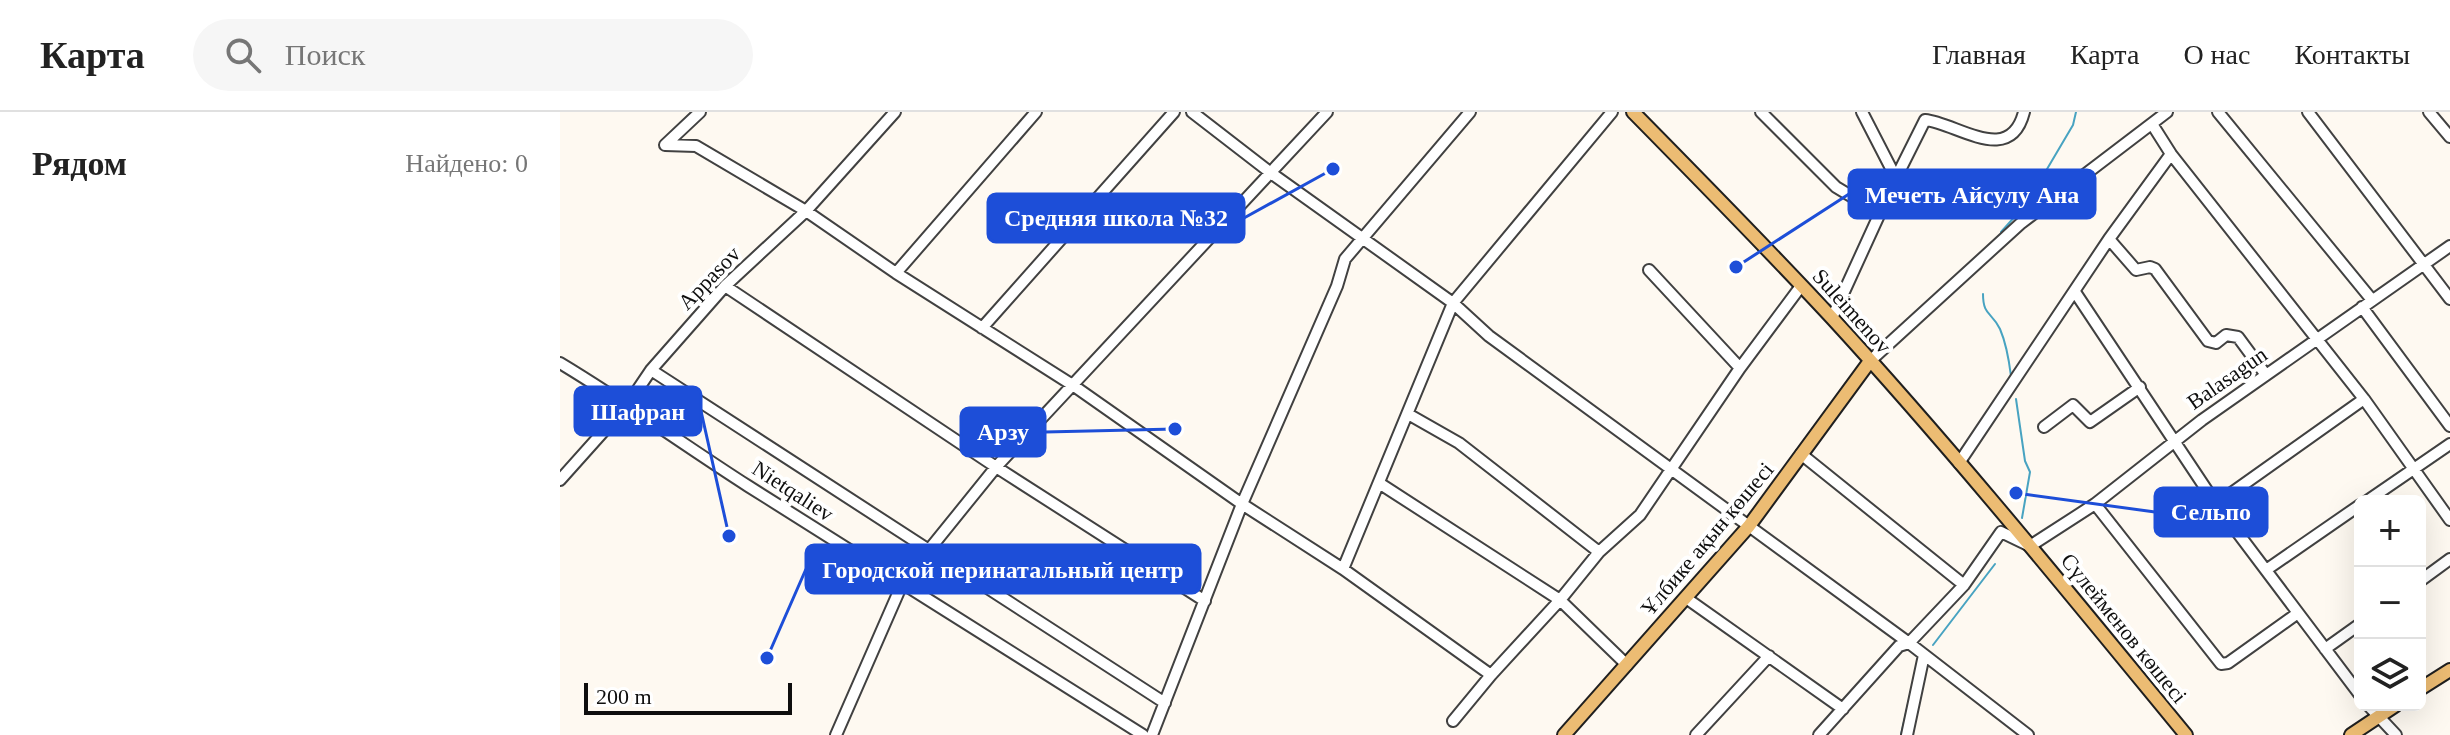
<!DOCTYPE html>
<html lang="ru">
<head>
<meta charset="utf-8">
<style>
	:root { --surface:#fff; --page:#f6f6f6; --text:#222; --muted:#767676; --line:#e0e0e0 }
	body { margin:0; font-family:Georgia,serif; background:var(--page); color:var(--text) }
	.controls { position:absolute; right:24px; bottom:24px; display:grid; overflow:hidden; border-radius:12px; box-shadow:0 8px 32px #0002 }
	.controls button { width:72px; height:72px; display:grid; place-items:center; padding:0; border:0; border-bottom:2px solid var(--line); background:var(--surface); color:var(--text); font:40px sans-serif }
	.scale { position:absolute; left:24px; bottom:20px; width:208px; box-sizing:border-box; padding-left:8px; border:4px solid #0e0e0e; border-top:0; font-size:22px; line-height:28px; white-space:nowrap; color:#0e0e0e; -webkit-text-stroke:6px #fff; paint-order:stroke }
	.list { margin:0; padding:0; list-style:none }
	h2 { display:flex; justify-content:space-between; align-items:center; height:104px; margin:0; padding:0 32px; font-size:34px }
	h2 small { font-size:26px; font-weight:400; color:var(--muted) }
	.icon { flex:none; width:44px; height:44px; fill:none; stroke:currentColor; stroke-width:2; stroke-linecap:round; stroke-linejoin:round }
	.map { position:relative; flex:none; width:1890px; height:623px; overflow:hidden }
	header { display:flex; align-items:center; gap:48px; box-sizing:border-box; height:112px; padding:0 40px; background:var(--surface); border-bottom:2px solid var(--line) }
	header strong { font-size:38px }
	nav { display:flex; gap:44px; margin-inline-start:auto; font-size:28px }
	.search { width:560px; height:72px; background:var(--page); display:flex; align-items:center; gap:20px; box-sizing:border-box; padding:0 28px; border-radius:44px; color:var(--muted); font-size:30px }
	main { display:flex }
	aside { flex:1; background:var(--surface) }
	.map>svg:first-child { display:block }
</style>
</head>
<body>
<header>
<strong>Карта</strong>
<div class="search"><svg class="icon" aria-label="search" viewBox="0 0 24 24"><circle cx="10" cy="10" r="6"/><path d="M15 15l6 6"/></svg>Поиск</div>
<nav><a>Главная</a><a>Карта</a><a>О нас</a><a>Контакты</a></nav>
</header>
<main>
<aside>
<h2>Рядом<small>Найдено: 0</small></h2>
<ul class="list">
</ul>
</aside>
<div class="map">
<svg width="1890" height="623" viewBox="0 0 1890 623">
	<rect width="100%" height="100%" fill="#fef9f1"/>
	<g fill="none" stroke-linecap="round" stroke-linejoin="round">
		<!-- stream -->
		<path stroke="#48a3c1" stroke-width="2" d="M1441,120L1467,91L1513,13L1516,0
			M1423,182C1423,204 1432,200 1440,217C1446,231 1449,248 1451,264
			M1456,287L1465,349L1470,360L1462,406
			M1373,533L1435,452
			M1341,623L1357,552"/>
		<!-- minor casing -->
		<g stroke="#414141" stroke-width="14">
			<path id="minor" d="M632,0L711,61L893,191L929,224L1349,531L1468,623
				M1201,0L1276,75L1319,101
				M1658,0L1812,188
				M1748,0L1890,187
				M1869,0L1890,25
				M1592,12L1611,42L1804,287L1890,408
				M105,33L136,34L246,99L336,161L514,274L682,392L783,457L931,563
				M105,33L140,0
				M1336,66L1365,8C1397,11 1450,55 1464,0
				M1549,127L1576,158L1590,155L1595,157L1648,229L1656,231L1666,223L1678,225L1706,263
				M1089,158L1180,256
				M336,161L476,0
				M165,174L436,355L645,489
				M1515,180L1656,392L1800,583
				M1802,195L1890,314
				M1272,206L1336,66L1302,0
				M422,216L614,0
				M1310,249L1460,112L1607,0
				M0,251C65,290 124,333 188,374C319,458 452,539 583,623
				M91,258L605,591
				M848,302L899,331L1039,440
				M1484,315L1513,293L1530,310L1580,275
				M1241,342L1404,473
				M1399,351L1549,127L1611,42
				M0,368L68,292L91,258L165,174L246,99L335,0
				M819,371L1000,488L1067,553
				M1807,389L1890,332
				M1535,392L1661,552L1668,551L1738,501
				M1656,392L1804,287
				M783,457L893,191L1052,0
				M1706,458L1800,393
				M1860,469L1890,447
				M1126,486L1283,597
				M1765,537L1800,512
				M1808,593L1836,623
				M893,609L931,563L1000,488L1039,440L1080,403L1180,256L1241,174
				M276,623L343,470L436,355L767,0
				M592,623L682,392L777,174L785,147L910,0
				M1136,623L1209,544
				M1259,623L1339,534L1349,531L1404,473L1441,420L1470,434L1535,392L1642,308L1890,134
				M1347,623L1364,543"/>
		</g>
		<!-- major casing -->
		<g stroke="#1f1f1f" stroke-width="16">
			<path id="major" d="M1073,0C1140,68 1207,136 1272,206C1395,340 1510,482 1626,623
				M1860,577L1890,558
				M1004,623L1189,414L1310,249
				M1791,623L1836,593"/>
		</g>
		<!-- minor -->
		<use href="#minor" stroke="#fff" stroke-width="10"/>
		<!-- major -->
		<use href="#major" stroke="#ecbc73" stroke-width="12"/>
	</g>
	<g text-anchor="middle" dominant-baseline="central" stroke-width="8" stroke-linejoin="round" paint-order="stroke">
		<!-- street labels -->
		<g font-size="22" fill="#0e0e0e" stroke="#fff">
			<text transform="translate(149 166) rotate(-46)">Appasov</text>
			<text transform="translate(1292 199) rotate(48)">Suleimenov</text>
			<text transform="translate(1667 266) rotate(-35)">Balasagun</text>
			<text transform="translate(233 379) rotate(33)">Nietqaliev</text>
			<text transform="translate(1147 427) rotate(-50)">Ұлбике ақын көшесі</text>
			<text transform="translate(1564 516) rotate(51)">Сүлейменов көшесі</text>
		</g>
	</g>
	<!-- callouts -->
	<path fill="none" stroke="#1d4ed8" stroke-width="3" d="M1176 155L1289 82M773 57L684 106M169 424L141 299M615 317L485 320M1456 381L1595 400M207 546L246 457"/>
	<g fill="#1d4ed8" stroke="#fff" stroke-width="3">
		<circle cx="1176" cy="155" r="8"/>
		<circle cx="773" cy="57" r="8"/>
		<circle cx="169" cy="424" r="8"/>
		<circle cx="615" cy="317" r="8"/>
		<circle cx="1456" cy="381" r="8"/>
		<circle cx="207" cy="546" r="8"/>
	</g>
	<g fill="#1d4ed8" stroke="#1d4ed8" stroke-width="3">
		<rect x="1289" y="58" width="246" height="48" rx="8"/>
		<rect x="428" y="82" width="256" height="48" rx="8"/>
		<rect x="15" y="275" width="126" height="48" rx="8"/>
		<rect x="401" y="296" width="84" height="48" rx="8"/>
		<rect x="1595" y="376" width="112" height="48" rx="8"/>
		<rect x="246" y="433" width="394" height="48" rx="8"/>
	</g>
	<g font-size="24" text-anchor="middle" font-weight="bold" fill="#fff">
		<text x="1412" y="91">Мечеть Айсулу Ана</text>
		<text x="556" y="114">Средняя школа №32</text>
		<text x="78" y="308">Шафран</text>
		<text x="443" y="328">Арзу</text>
		<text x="1651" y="408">Сельпо</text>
		<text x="443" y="466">Городской перинатальный центр</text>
	</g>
</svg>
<div class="controls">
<button>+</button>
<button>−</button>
<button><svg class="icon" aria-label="layers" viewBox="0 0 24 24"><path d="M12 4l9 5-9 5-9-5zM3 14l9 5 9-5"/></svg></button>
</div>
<div class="scale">200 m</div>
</div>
</main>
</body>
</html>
